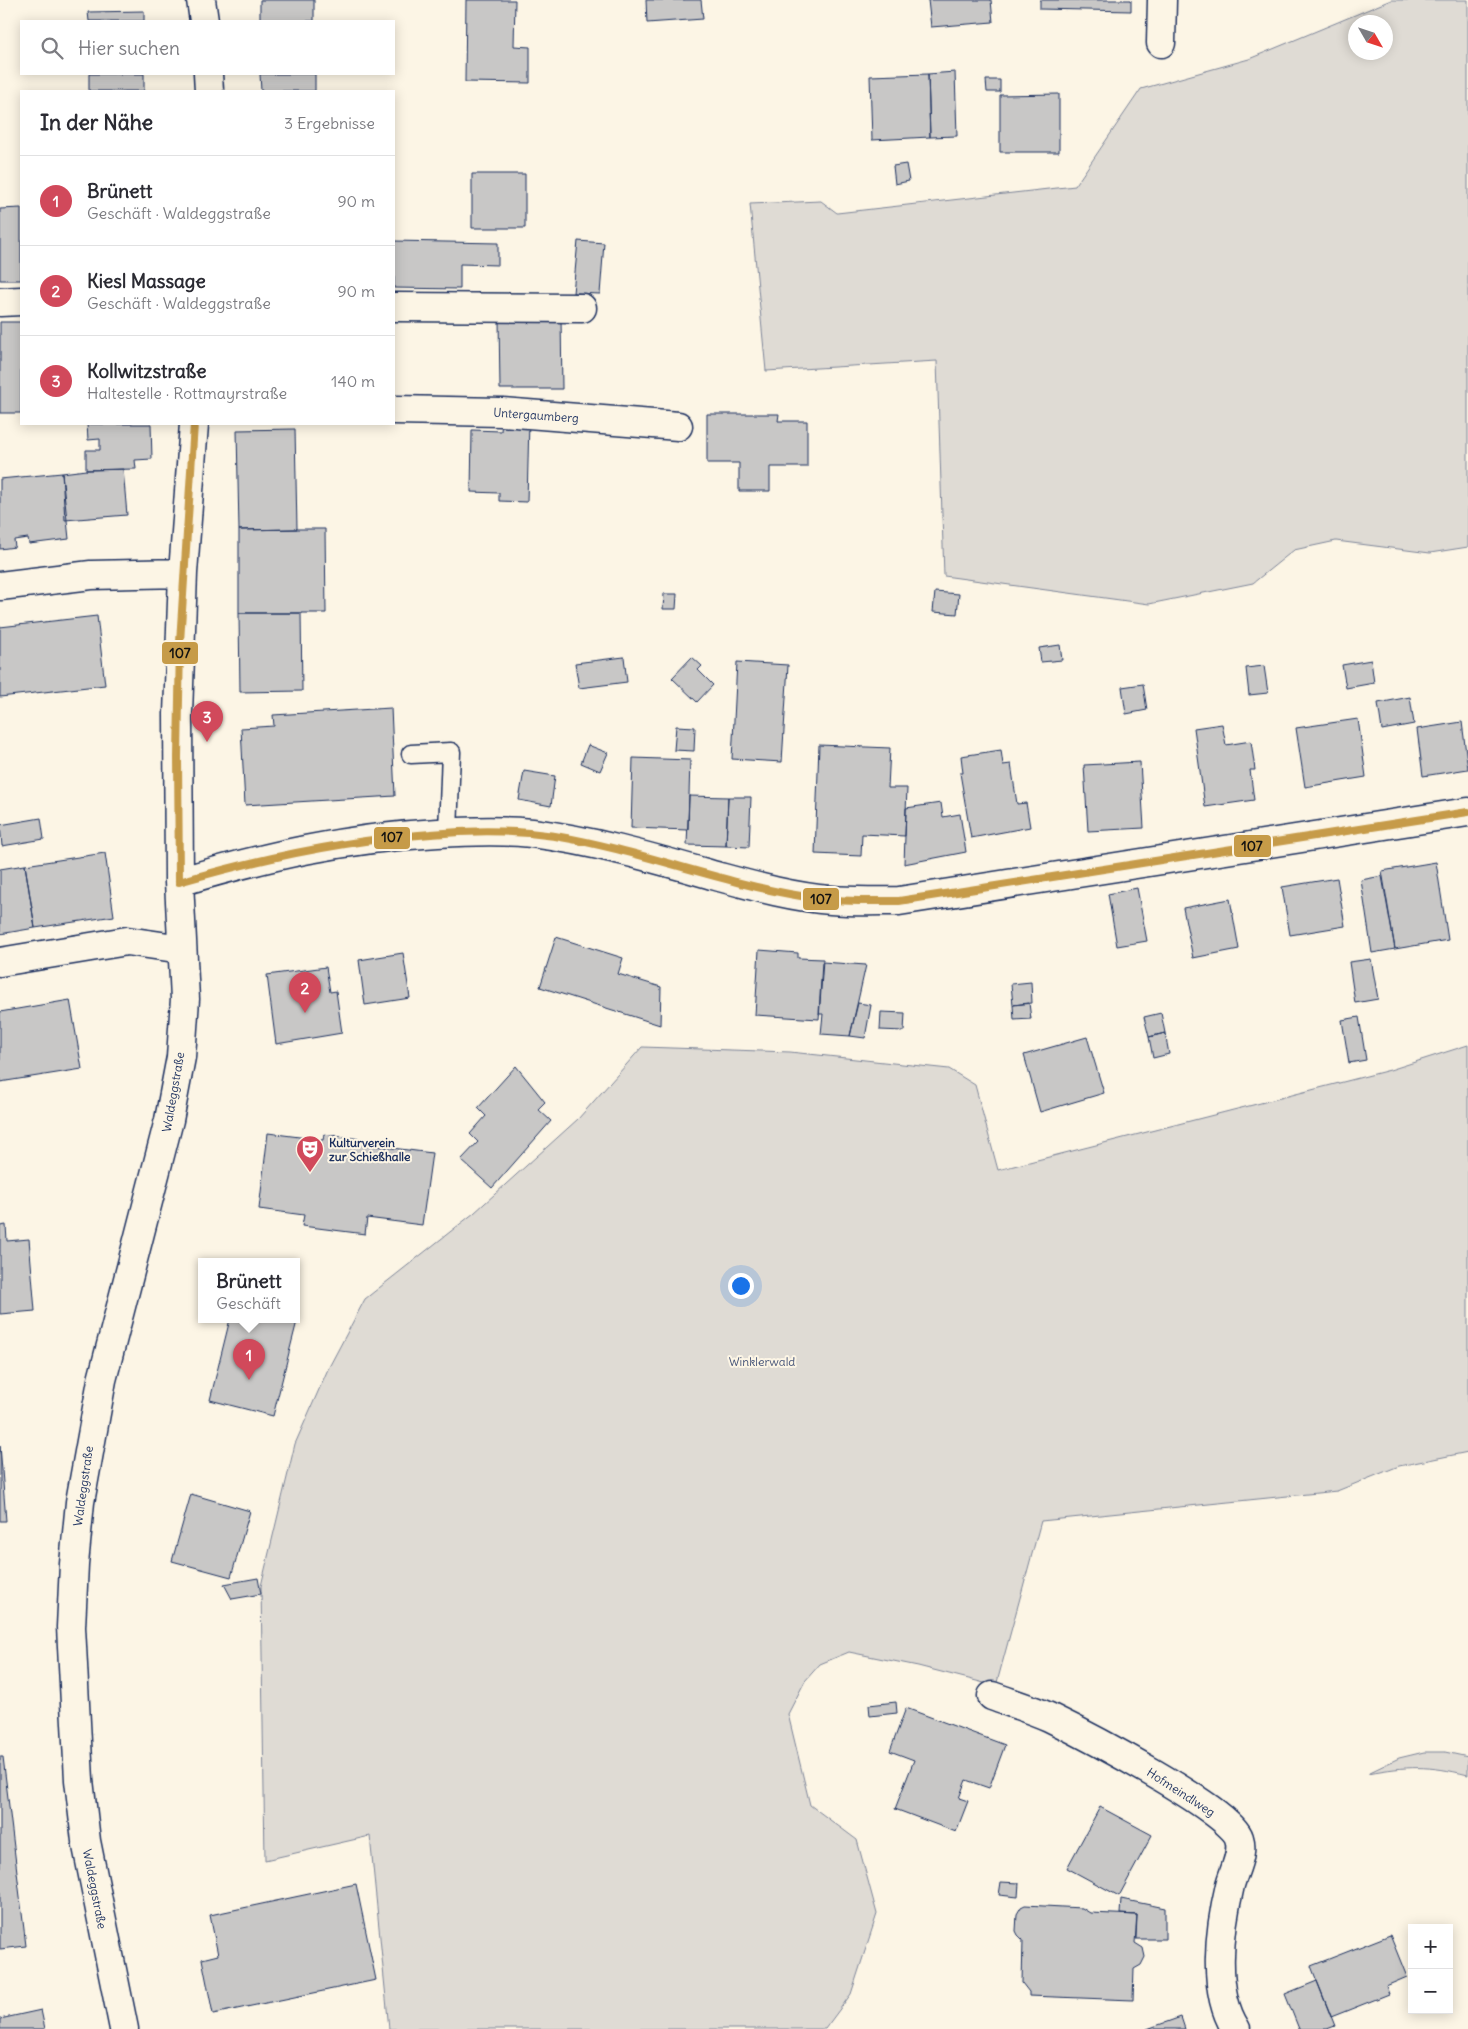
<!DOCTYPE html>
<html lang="de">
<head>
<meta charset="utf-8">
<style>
	:root { --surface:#fff; --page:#f7f7f7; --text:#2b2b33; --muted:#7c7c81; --line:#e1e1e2; --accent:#d1495b }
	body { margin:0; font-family:Delius,sans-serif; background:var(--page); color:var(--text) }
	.controls { position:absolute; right:15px; bottom:15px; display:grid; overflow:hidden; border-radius:0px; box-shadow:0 2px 12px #0003 }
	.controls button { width:45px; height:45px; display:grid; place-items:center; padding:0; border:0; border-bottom:1px solid var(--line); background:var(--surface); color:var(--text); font:25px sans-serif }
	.compass { position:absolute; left:1348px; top:15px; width:45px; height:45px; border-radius:50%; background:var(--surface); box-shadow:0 2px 12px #0003; rotate:129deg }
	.you { position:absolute; left:740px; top:1285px; width:18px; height:18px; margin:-12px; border:4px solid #fff; border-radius:50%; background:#1a73e8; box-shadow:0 0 0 8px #1a73e833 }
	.badge { display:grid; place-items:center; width:32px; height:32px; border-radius:50%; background:var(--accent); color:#fff; font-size:16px; font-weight:700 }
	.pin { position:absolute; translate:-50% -41px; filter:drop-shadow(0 1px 2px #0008) }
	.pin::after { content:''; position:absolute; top:26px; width:18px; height:15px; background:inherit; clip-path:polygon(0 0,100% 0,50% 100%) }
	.popup { position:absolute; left:198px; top:1258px; width:102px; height:65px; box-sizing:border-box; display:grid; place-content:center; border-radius:0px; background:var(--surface); filter:drop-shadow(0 1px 4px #0005); font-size:16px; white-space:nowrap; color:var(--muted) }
	.popup b { font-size:19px; color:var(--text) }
	.popup::after { content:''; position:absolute; left:50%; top:100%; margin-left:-10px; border:10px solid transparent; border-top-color:var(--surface) }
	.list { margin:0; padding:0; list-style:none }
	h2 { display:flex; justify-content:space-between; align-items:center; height:65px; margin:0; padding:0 20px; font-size:21px }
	h2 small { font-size:16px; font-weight:400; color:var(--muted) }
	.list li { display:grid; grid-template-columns:32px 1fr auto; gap:15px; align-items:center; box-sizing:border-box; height:90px; padding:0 20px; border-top:1px solid var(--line) }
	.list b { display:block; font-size:19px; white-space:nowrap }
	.list p { margin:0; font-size:16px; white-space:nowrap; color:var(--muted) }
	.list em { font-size:16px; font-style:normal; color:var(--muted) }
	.icon { flex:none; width:28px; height:28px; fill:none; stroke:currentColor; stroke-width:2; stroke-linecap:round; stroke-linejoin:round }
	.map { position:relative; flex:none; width:1468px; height:2029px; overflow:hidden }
	.search { position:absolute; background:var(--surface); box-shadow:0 2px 12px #0003; left:20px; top:20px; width:375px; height:55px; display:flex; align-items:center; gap:12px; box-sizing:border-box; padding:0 18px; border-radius:0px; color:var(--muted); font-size:19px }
	.panel { position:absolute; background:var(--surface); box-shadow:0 2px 12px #0003; left:20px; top:90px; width:375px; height:335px; border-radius:0px }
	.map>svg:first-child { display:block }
</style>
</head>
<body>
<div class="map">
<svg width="1468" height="2029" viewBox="0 0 1468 2029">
	<rect width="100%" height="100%" fill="#fcf5e5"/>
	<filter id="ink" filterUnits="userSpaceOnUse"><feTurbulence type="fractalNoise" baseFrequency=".02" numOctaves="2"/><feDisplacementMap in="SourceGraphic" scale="10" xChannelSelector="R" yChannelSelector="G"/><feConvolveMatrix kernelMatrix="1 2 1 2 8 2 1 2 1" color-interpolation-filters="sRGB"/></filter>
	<g filter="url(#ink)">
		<!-- green -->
		<path fill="#dfdbd4" stroke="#7d8599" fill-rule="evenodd" d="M1391,0H1468V547L1430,553L1336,541L1294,550L1253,583L1149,604L944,576L937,361L766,371L750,204L821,201L837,213L1075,186L1141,89L1249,59ZM1356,22H1386V52H1356Z
			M1468,1045V1452L1399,1466L1337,1491L1041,1521L996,1686L918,1666L849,1652L820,1664L805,1681L788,1714L810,1805L857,1840L877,1914L851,1994L825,2029H389L370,1836L265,1860L261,1586L295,1444L328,1369L365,1299L474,1213L578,1119L642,1047L790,1052L949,1069L975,1085L998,1170L1390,1070Z
			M1424,1752H1445L1468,1757V1775C1428,1765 1408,1766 1368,1773L1399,1758Z"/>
		<!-- building -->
		<path fill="#c8c7c6" stroke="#1b2f5e" d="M260,0H314V21H260Z
			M466,0H515L514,46L530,47V83L465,82Z
			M646,0H701L703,19L647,23Z
			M928,0H991L993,22L931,27Z
			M1040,0H1131V11L1040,9Z
			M144,11V21H89L88,12Z
			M955,72L957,136L930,137L928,74Z
			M89,74H144V91H89Z
			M260,74H315V91H261Z
			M928,74L930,137L872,140L870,76Z
			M986,80H1000V92H987Z
			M1059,94V152H1000V95Z
			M906,164L909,181L895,184L893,166Z
			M472,174H525V228H472Z
			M21,208V280H0V209Z
			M394,241L498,243V265L460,264V289L394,288Z
			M578,241L604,243L600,294L573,293Z
			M561,318L562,389H500L499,319Z
			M0,322H21V413H0Z
			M707,414H779L778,421H807V467H770V491H739V463H707Z
			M502,420L529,421L527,502L499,501V493L471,492L472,430L501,431Z
			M87,424H151L152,459L135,460L136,469L86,470V450H100V439L88,440Z
			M295,429L297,529L239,530L237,430Z
			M123,469L127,515L65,520L62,473L86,470Z
			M62,473L69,539L29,544L28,538L14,540L15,547L0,549V479Z
			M297,529H325L326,613H239V530Z
			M935,592L959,594L957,614L933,612Z
			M664,594H677L676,609H663Z
			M239,613H301L302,691L240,692Z
			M97,616L105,685L0,697V627Z
			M1060,645L1062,660L1041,662L1039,648Z
			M624,657L627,682L579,688L575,663Z
			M692,657L702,666L698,670L713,685L697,702L672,678Z
			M1371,660L1374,683L1346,688L1342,665Z
			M737,662L788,665L782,762L732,759Z
			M1264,666L1268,693L1249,695L1246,668Z
			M1143,684L1147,710L1126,714L1122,687Z
			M1410,697L1414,724L1382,730L1378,703Z
			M391,708L395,796L245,805L241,728L274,726L273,715Z
			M1358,719L1366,777L1305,787L1296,728Z
			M1462,722L1468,769L1423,776L1417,729Z
			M1222,724L1226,745L1251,741L1255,770H1250L1254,800L1205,807L1194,728Z
			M676,726L695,727L694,751L674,750Z
			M588,745L608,753L600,771L581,763Z
			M819,745L890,748L888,788H907L905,836L862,834L861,856L815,854Z
			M1001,750L1003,765L1011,764L1017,804L1026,803L1030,827L971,838L960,773H963L961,756Z
			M633,758L690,760L688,830L631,828Z
			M1140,762L1144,828L1088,831L1084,765Z
			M524,771L555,776L551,806L519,800Z
			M689,796L728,797L726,846L687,845Z
			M728,797H751L749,847L726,846Z
			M941,803L943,817L960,814L966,852L904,864L906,808Z
			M41,818L44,839L2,846L0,825Z
			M105,853L114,916L35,928L25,865Z
			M1436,862L1448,940L1395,949L1382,871Z
			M25,865L35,928L0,934V869Z
			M1382,876L1395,949L1372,953L1361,880Z
			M1337,878L1345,926L1290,935L1282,887Z
			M1137,888L1147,941L1117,946L1108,894Z
			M1230,899L1239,949L1193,958L1183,908Z
			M556,937L623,958L618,974L661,987L660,1025L540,987Z
			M759,950L798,953V958L823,959L819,1019L755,1015Z
			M403,953L410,998L365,1005L359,960Z
			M1371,959L1378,999L1355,1003L1349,962Z
			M822,962L866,965L850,1036L821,1034L823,1014H819Z
			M326,967L330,992L336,991L342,1033L276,1044L267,975Z
			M1031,982L1032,1003L1013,1005L1011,984Z
			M70,1000L82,1069L0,1082V1012Z
			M858,1003L871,1005L865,1038L850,1036Z
			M1029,1003L1031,1019L1014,1020L1013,1005Z
			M881,1012L905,1013L904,1031L880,1030Z
			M1161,1013L1165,1033L1149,1037L1144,1017Z
			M1359,1017L1366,1060L1349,1063L1342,1020Z
			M1165,1033L1169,1054L1153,1058L1149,1037Z
			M1087,1037L1104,1093L1040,1112L1024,1055Z
			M516,1066L545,1102L538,1109L551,1121L492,1188L461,1160L478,1142L470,1134L486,1116L478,1108Z
			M268,1133L323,1140L324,1134L368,1140V1145L432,1153L422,1225L367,1218L365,1234L302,1226L304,1215L259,1209Z
			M6,1225L7,1241L29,1239L35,1311L0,1314V1226Z
			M230,1319H288L297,1321L273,1416L210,1400Z
			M0,1445L6,1521H0Z
			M191,1494L250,1511L231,1577L172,1561Z
			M258,1578L261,1594L232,1599L224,1584Z
			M896,1702L897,1713L870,1716L869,1705Z
			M906,1708L1005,1745L989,1788L966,1780L959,1798L968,1801L956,1832L895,1809L914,1760L890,1751Z
			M0,1757H3L26,1946L0,1949Z
			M1100,1807L1152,1835L1119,1896L1067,1868Z
			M1001,1882L1019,1883L1018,1897L999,1895Z
			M356,1884L376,1980L213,2014L202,1959L218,1955L210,1915Z
			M1121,1899L1165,1908V1939H1136L1137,1915L1120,1914Z
			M1025,1905L1082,1908L1090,1913L1137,1915L1135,1943L1143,1948L1145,1957L1141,1965L1134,1969L1133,2000L1029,1996V1992L1022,1983L1023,1940L1018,1935L1016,1931L1017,1914L1021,1907Z
			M1390,1935L1407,1977L1386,1986L1389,1994L1331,2017L1311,1966Z
			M1317,1981L1335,2026L1327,2029H1299L1285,1994Z
			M41,2010L45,2029H0V2019Z
			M1181,2017L1185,2029H1147Z"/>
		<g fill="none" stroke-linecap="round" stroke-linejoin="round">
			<!-- service casing -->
			<g stroke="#1b2f5e" stroke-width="21">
				<path id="service" d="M411,754L451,752L448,832"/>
			</g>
			<!-- minor casing -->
			<g stroke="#1b2f5e" stroke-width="31">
				<path id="minor" d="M201,0L204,21
					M1161,43L1162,0
					M208,74L209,91
					M0,302L21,301
					M394,307L582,308
					M394,410L502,412L678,426
					M0,586L91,575L183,573
					M179,882C266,856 346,838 438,833C469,831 501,830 532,833C595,841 656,859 716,876C753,886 792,897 831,900C853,902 876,901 899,901L1468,812
					M0,962L127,941L182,949
					M992,1696C1011,1703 1031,1709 1049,1717C1080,1732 1231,1810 1239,1838C1244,1853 1234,1870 1230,1885C1220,1927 1211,1991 1236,2029
					M124,2029L86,1841L79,1780L71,1627L74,1564L80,1502L102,1380L169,1120L181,1057L185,999L179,882L178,714L183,573L194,424"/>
			</g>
			<!-- service -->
			<use href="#service" stroke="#fcf5e5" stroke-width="18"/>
			<!-- minor -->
			<use href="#minor" stroke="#fcf5e5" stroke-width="28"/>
			<!-- bus-1 casing -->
			<g stroke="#fcf5e5" stroke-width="11">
				<path id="bus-1" d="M179,882C262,858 345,840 431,834C472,830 514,830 555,836C639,850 718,882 801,896C834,902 866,901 899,901L1468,812
					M179,882L178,757L180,642L194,424"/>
			</g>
			<!-- bus-1 -->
			<use href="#bus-1" stroke="#c69b48" stroke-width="8"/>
		</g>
	</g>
	<!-- icons -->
	<defs>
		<g id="theatre-pin" transform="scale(1.4375)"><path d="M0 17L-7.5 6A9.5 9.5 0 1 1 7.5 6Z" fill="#d1495b" stroke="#fcf5e5"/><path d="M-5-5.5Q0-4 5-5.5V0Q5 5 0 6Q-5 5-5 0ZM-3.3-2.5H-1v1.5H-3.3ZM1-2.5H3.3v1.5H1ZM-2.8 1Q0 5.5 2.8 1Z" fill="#fff"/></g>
	</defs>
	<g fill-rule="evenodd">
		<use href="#theatre-pin" x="310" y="1149"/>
	</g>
	<g text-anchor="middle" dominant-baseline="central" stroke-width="4" stroke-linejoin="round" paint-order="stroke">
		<!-- street labels -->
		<g font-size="12" fill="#1b2f5e" stroke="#fcf5e5">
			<text transform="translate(536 415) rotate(4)">Untergaumberg</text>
			<text transform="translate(173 1092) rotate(-80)">Waldeggstraße</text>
			<text transform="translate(83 1486) rotate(-82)">Waldeggstraße</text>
			<text transform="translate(1181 1792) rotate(33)">Hofmeindlweg</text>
			<text transform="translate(95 1889) rotate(79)">Waldeggstraße</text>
		</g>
		<!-- poi labels -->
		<g font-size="12" font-weight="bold" fill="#1b2f5e" stroke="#fcf5e5" text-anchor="start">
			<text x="329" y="1142">Kulturverein<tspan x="329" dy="14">zur Schießhalle</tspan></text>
		</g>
		<!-- park labels -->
		<g font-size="12" fill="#425176" stroke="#fcf5e5">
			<text x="762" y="1361">Winklerwald</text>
		</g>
	</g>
	<g stroke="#fcf5e5" stroke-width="2">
		<rect x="161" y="641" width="38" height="24" rx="5" fill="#c69b48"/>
		<rect x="373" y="826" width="38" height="24" rx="5" fill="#c69b48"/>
		<rect x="1233" y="834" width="39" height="24" rx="5" fill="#c69b48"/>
		<rect x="802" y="887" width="38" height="24" rx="5" fill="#c69b48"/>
	</g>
	<g font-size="14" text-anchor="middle" font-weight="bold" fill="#111">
		<text x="180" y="658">107</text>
		<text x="392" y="842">107</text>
		<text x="1252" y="851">107</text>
		<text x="821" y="904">107</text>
	</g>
</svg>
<div class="controls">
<button>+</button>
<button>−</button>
</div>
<svg class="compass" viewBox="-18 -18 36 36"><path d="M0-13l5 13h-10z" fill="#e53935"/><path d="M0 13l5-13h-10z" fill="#7c7c81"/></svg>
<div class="you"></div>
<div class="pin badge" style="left:249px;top:1380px">1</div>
<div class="popup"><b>Brünett</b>Geschäft</div>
<div class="pin badge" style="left:305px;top:1013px">2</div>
<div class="pin badge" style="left:207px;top:742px">3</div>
<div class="search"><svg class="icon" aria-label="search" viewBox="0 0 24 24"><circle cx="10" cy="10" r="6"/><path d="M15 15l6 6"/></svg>Hier suchen</div>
<section class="panel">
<h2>In der Nähe<small>3 Ergebnisse</small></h2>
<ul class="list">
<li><span class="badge">1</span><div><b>Brünett</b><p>Geschäft · Waldeggstraße</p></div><em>90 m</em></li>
<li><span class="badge">2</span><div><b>Kiesl Massage</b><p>Geschäft · Waldeggstraße</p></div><em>90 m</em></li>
<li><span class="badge">3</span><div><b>Kollwitzstraße</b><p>Haltestelle · Rottmayrstraße</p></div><em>140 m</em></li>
</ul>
</section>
</div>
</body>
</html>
